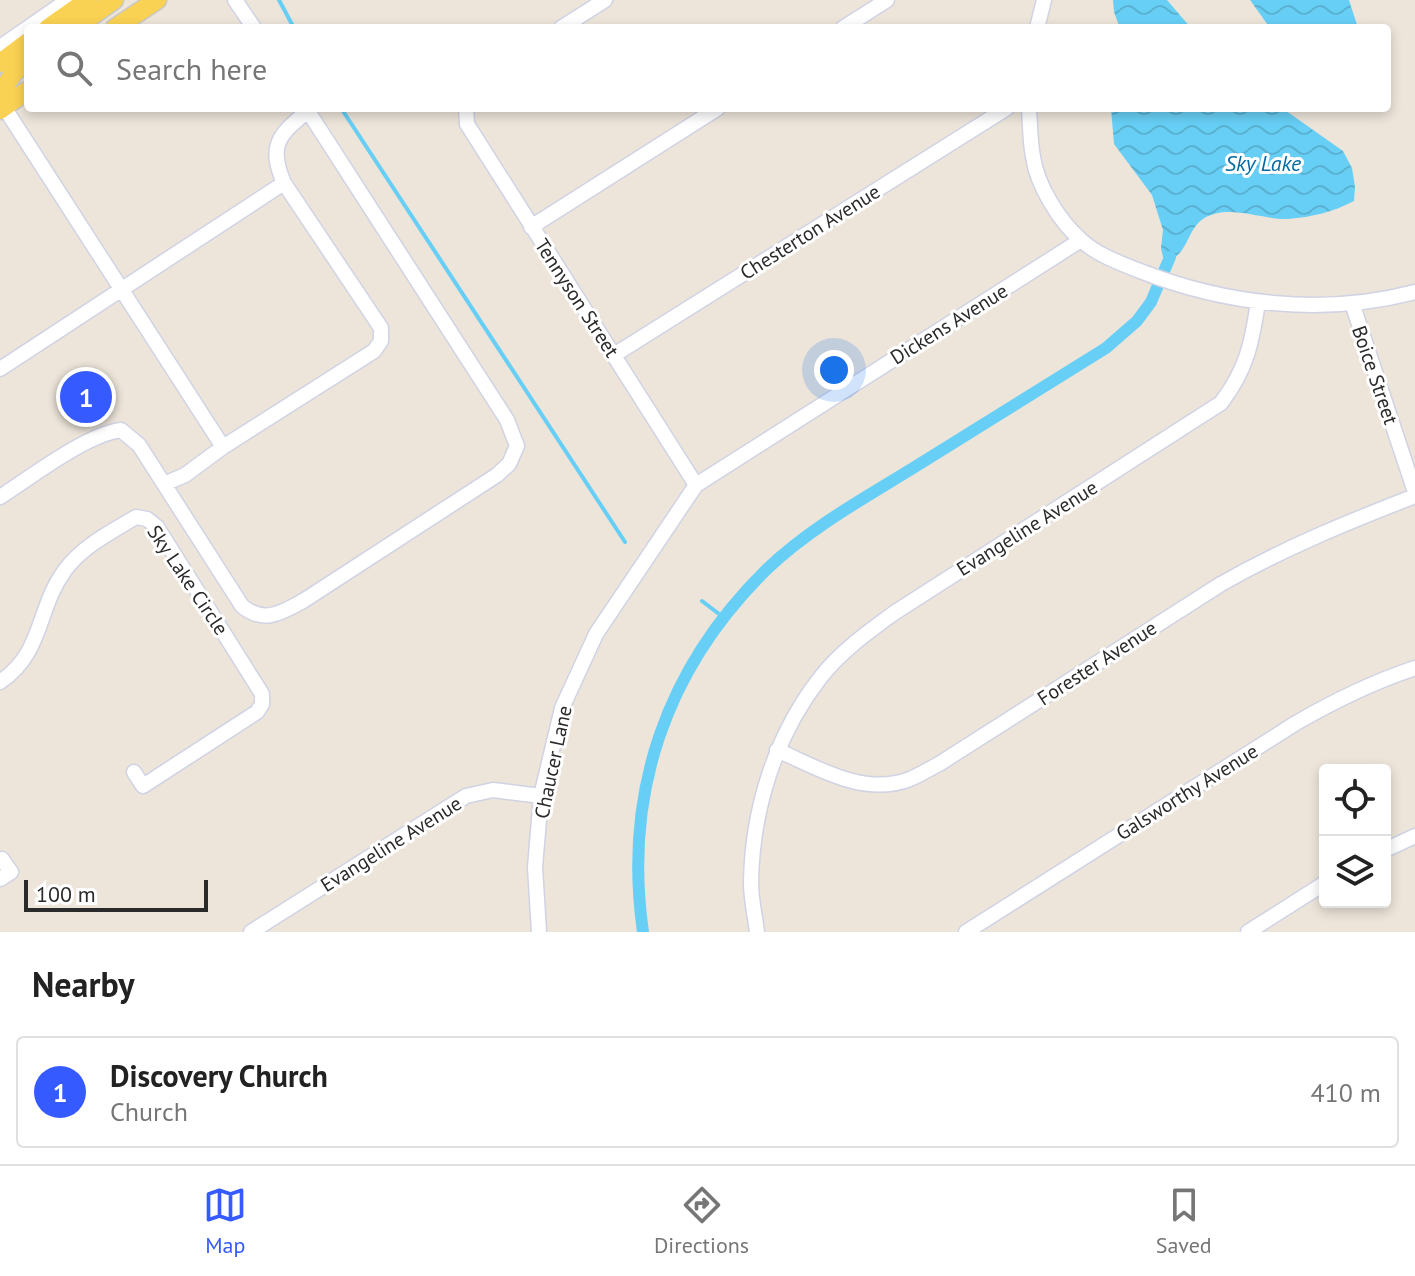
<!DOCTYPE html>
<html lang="en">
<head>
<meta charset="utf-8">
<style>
	:root { --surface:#fff; --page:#f2f2f2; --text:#222; --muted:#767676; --line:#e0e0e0; --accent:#355aff }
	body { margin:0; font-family:"PT Sans",sans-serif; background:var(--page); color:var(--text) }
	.controls { position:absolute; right:24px; bottom:24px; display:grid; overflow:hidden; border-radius:8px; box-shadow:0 4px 12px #0003 }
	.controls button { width:72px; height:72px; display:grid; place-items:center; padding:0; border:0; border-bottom:2px solid var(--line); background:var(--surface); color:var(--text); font:40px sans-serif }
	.scale { position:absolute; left:24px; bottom:20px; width:184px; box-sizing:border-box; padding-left:8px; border:4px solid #2a2a2a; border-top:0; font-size:22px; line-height:28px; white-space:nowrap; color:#2a2a2a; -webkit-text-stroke:6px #fff; paint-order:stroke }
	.you { position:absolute; left:834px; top:370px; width:28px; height:28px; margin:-20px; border:6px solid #fff; border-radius:50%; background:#1a73e8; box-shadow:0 0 0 12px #1a73e833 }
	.badge { display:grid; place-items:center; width:52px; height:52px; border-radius:50%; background:var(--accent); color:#fff; font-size:26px; font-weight:700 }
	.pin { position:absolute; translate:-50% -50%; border:4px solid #fff; box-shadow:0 2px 8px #0006 }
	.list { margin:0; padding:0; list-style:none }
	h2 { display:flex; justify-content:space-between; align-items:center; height:104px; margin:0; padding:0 32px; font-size:34px }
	h2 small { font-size:26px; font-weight:400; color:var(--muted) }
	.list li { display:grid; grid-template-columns:52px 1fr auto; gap:24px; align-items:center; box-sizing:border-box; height:112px; margin:0 16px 16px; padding:0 16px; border:2px solid var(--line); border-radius:8px }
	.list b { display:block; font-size:30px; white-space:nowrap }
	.list p { margin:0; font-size:26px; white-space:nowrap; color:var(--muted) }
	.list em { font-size:26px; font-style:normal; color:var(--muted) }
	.icon { flex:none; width:44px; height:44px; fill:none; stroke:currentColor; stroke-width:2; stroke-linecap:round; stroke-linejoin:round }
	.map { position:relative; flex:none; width:1415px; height:932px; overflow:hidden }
	.search { position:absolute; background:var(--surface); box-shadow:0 4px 12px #0003; left:24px; right:24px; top:24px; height:88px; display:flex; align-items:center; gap:20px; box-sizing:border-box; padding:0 28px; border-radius:8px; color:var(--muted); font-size:30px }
	.sheet { height:232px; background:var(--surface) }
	nav { display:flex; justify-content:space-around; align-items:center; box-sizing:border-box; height:112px; border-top:2px solid var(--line); background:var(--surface); font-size:22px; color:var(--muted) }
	nav a { display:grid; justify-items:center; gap:4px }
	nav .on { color:var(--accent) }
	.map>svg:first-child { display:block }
</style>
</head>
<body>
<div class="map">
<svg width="1415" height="932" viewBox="0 0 1415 932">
	<defs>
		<pattern id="water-waves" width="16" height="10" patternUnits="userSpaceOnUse" patternTransform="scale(2)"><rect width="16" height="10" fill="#67cff6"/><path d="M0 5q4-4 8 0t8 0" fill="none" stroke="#5ab2d3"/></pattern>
	</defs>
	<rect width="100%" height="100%" fill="#ede5da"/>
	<!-- water -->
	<path fill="url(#water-waves)" d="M1113,0H1167L1191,28H1120L1114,12Z
		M1250,0H1349L1358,28H1270Z
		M1111,108H1282L1343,151L1352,168L1355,187L1354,201C1333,212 1312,217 1288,219C1261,220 1228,203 1203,219C1189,228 1188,249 1174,258L1163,257L1161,248L1163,230L1152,195L1114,144Z"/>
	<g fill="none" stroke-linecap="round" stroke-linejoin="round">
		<!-- stream -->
		<path stroke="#67cff6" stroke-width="4" d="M279,0L294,28
			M341,108L625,542
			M702,601L723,617"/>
		<!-- canal -->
		<path stroke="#67cff6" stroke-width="12" d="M643,932C623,793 666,668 767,569C813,525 872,494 926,460C986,423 1046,385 1106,348L1137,321L1151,302L1170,257"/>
		<!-- minor casing -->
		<g stroke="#d0d3e4" stroke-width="17">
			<path id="minor" d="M235,0L254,28
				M561,28L605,0
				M843,28L887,0
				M1037,28L1044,0
				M0,47L68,0
				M4,107L223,447
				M466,108L467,124L696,485
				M1029,108C1030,124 1030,141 1033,157C1037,185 1059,221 1081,240C1097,255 1120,263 1140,271C1227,305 1324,316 1415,292
				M531,227L718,108
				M1352,303L1415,492
				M614,355L1007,108
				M0,369L284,183
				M164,484L185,475L223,447L374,351L381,341V328L284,183C268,146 278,135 308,111
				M0,497C31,477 87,434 121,430L139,445L242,606C264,624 281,613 303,601L497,475L509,464L517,446L507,420L306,108
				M0,682C44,652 36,610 65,570C83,546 111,532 136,517L147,519L157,527L262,694V704L257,712L143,786L134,772
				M777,750C818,768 864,797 910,779C920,775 929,769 939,764L1221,584C1284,548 1348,522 1415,496
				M1385,850L1415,836
				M0,879L11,872L2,859
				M251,932L466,796L493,790L541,796
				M539,932L535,867L541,796L562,708L596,634L696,485L1081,240
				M757,932C755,916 751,899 751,883C752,810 775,736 820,678C840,652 868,632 894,613L1221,403C1247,369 1252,342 1258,302
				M966,932L1296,723C1334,701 1373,682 1415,668
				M1248,932L1325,883"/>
		</g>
		<!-- major casing -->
		<g stroke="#c8c8c8" stroke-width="21">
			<path id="major" d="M48,28L88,0
				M75,28L114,0
				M115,28L157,0
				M0,63L28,42
				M4,107C3,85 10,73 28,61
				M0,110L28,90"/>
		</g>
		<!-- minor -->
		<use href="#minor" stroke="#fff" stroke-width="14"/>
		<!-- major -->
		<use href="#major" stroke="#f9d253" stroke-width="18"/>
	</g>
	<g text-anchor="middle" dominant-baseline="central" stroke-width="6" stroke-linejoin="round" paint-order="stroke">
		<!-- street labels -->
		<g font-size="20" fill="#2a2a2a" stroke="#fff">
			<text transform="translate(810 232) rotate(-32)">Chesterton Avenue</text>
			<text transform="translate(577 298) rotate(57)">Tennyson Street</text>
			<text transform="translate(949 324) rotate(-32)">Dickens Avenue</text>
			<text transform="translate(1375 375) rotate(71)">Boice Street</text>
			<text transform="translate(1027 528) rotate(-32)">Evangeline Avenue</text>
			<text transform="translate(188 580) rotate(56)">Sky Lake Circle</text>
			<text transform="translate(1097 663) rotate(-33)">Forester Avenue</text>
			<text transform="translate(553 762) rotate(-78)">Chaucer Lane</text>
			<text transform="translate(1187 792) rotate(-32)">Galsworthy Avenue</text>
			<text transform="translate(391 844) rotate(-32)">Evangeline Avenue</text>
		</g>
		<!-- water labels -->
		<g font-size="22" font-style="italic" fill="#056ca2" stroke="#fff">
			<text x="1263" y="163">Sky Lake</text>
		</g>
	</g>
</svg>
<div class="controls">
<button><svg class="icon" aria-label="locate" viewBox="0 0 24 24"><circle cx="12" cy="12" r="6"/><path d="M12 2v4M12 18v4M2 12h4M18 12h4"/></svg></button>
<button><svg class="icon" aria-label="layers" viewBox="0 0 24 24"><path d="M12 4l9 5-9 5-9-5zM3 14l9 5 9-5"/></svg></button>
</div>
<div class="scale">100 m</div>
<div class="you"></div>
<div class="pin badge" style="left:86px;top:397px">1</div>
<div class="search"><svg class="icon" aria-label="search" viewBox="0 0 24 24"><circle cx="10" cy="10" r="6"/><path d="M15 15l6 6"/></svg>Search here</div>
</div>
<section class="sheet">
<h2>Nearby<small></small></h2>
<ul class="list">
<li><span class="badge">1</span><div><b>Discovery Church</b><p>Church</p></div><em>410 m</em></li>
</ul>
</section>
<nav>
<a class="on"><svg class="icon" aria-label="map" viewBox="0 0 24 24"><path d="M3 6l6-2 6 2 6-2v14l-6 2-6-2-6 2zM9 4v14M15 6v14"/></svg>Map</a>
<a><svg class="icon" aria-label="directions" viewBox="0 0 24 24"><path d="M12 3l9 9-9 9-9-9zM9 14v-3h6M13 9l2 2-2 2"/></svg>Directions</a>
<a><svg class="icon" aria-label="saved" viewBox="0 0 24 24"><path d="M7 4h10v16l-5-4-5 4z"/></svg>Saved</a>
</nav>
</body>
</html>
